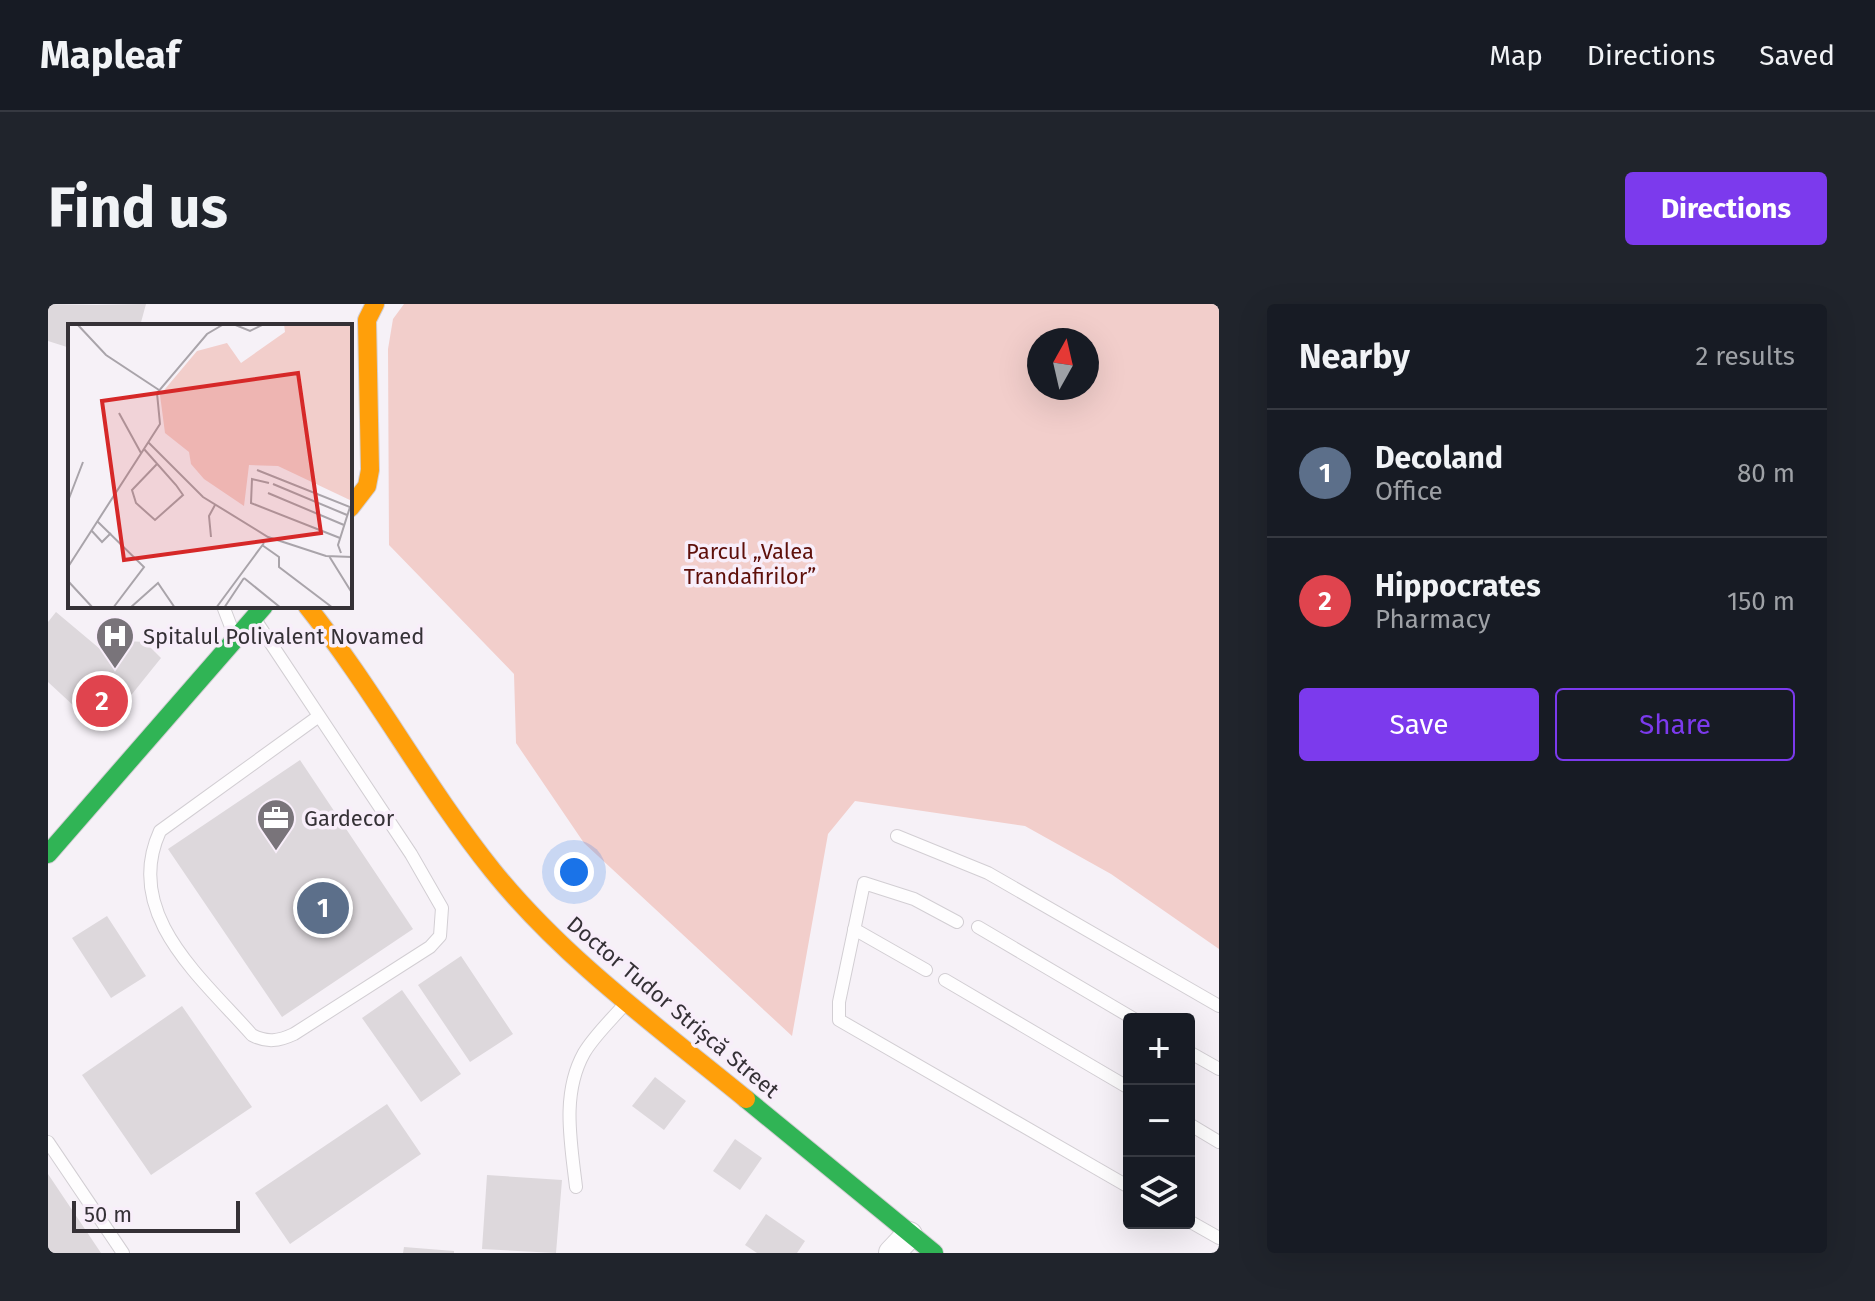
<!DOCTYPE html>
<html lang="en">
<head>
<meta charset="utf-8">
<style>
	:root { --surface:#171b24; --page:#20242c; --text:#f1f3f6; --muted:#9ea1a6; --line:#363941; --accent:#7c3aed }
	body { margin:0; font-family:"Fira Sans",sans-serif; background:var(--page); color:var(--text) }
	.controls { position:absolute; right:24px; bottom:24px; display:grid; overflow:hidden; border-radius:8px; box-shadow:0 8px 32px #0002 }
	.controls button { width:72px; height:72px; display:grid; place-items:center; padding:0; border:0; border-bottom:2px solid var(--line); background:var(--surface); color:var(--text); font:40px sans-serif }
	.compass { position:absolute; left:979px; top:24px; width:72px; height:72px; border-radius:50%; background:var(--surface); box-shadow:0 8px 32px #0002; rotate:8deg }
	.scale { position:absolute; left:24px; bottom:20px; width:168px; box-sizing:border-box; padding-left:8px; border:4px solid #353136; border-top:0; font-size:22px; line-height:28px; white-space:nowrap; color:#353136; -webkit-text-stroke:6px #f8eefa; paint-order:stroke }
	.you { position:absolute; left:526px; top:568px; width:28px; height:28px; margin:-20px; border:6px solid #fff; border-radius:50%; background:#1a73e8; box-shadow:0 0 0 12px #1a73e833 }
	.badge { display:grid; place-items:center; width:52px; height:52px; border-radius:50%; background:var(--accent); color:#fff; font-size:26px; font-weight:700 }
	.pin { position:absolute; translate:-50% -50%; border:4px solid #fff; box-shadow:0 2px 8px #0006 }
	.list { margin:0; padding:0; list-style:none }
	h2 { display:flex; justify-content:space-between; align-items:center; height:104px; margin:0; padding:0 32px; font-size:34px }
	h2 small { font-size:26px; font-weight:400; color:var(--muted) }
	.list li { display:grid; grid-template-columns:52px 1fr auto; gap:24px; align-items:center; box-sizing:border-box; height:128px; padding:0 32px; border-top:2px solid var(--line) }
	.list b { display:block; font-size:30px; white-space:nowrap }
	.list p { margin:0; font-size:26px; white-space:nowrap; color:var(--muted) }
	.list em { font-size:26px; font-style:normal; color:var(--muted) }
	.actions { display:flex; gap:16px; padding:24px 32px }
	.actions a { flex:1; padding:18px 0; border:2px solid var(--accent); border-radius:8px; text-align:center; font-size:28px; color:var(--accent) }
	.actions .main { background:var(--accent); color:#fff }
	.icon { flex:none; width:44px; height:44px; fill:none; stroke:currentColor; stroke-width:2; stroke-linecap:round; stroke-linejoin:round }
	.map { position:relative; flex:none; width:1171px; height:949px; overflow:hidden; border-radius:8px }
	header { display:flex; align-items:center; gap:48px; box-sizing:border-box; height:112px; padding:0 40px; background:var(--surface); border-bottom:2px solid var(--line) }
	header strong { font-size:38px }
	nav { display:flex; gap:44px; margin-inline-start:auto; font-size:28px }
	.intro { display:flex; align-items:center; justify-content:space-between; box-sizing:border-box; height:192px; padding:0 48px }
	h1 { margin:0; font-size:56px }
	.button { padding:20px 36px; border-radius:8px; background:var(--accent); color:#fff; font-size:28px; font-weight:700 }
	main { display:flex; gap:48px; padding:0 48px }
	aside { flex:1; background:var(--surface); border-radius:8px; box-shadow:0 8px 32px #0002 }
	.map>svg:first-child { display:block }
</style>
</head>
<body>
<header>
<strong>Mapleaf</strong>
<nav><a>Map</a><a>Directions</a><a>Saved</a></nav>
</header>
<div class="intro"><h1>Find us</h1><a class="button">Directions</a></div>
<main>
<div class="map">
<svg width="1171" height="949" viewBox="0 0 1171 949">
	<rect width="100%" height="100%" fill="#f6f1f7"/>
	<!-- green -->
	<path fill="#f2cecb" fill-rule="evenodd" d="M356,0H1171V645L1063,570L977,522L807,497L780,530L744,732L536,539L468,439L466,370L341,241L340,45L345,15ZM991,36H1039V84H991Z"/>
	<!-- building -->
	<path fill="#ddd8dc" d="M0,0L48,1L98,0L92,22H22V44L0,37Z
		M8,308L64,355L78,337L97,338L113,354L64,415L57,419L40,415L0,378V318Z
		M252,456L365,625L234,713L120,545Z
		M59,612L98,672L63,694L24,634Z
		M413,652L465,730L422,758L370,681Z
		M354,686L413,770L373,798L314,714Z
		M134,702L204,803L103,871L34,771Z
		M607,773L638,797L616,826L584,802Z
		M339,800L373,850L242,940L207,889Z
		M687,835L714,854L692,886L665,867Z
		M0,870L53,949H0Z
		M439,871L514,876L508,949L434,945Z
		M718,910L757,937L749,949H709L697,941Z
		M356,943L406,947V949H355Z"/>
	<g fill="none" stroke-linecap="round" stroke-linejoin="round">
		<!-- lane casing -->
		<g stroke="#d2ced3" stroke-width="14">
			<path id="lane" d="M175,302L185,328
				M208,317L363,550L394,604L392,632L382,643L246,730C231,737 219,739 204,731C154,674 74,610 112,527L271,412
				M849,532L940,569L1171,702
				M909,618L866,595L816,579L791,698V716L1081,883
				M930,623L1086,715
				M806,625L878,666
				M897,676L1081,784
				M1141,748L1171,765
				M1141,820L1171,838
				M0,838L75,949
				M528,883C523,839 513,790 536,749C546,732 563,716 576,701
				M1141,917L1171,934"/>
		</g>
		<!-- street casing -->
		<g stroke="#d2ced3" stroke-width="28">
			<path id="street" d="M844,949L861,931"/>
		</g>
		<!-- fast casing -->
		<g stroke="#d2ced3" stroke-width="20">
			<path id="fast" d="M0,550L216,302
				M698,795L886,949"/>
		</g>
		<!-- slow casing -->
		<g stroke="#d2ced3" stroke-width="20">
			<path id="slow" d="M302,204L319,182L322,166L319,16L327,0
				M259,302C326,386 377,482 445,567C516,655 610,723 698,795"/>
		</g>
		<!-- lane -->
		<use href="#lane" stroke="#fefdfe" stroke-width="12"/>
		<!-- street -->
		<use href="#street" stroke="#fefdfe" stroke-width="26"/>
		<!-- fast -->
		<use href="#fast" stroke="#30b455" stroke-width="18"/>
		<!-- slow -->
		<use href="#slow" stroke="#ff9f0a" stroke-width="18"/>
	</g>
	<!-- icons -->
	<defs>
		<g id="hospital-pin" transform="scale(2)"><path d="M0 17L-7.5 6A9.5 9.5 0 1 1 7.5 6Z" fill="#79747a" stroke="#f8eefa"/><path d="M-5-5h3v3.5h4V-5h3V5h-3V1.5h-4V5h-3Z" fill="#fff"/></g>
		<g id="office-pin" transform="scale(2)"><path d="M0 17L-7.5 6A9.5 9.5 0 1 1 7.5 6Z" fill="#79747a" stroke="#f8eefa"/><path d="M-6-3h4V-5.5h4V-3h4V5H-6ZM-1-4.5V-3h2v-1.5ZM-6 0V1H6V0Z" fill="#fff"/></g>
	</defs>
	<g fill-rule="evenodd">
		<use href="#hospital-pin" x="67" y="332"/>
		<use href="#office-pin" x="228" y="514"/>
	</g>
	<g text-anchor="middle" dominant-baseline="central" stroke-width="7" stroke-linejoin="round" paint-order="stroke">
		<!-- park labels -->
		<g font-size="22" fill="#5e0f0a" stroke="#f8eefa">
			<text x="702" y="247">Parcul „Valea<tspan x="702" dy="25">Trandafirilor”</tspan></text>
		</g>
		<!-- poi labels -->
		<g font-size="22" fill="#353136" stroke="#f8eefa" text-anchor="start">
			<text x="95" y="332">Spitalul Polivalent Novamed</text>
			<text x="256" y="514">Gardecor</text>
		</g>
		<!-- street labels -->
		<g font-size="22" fill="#353136" stroke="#f8eefa">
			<text transform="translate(625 703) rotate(40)">Doctor Tudor Strișcă Street</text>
		</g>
	</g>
	<!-- overview -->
	<g transform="translate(20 20)">
		<rect width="284" height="284" fill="#f6f1f7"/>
		<path d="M216,0H284V177L210,142L181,141L176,182L136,155L123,140L121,128L97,109L92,71L129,27L159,19L173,39L217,8Z" fill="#f2cecb"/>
		<path fill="none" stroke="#a9a4aa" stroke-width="2" d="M9,0L38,31L91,66M165,0L182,7L196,0M51,89L73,129M80,118L135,173L200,213L258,232L284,233M76,125L108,161L115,171L87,196L68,179L64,166L89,140M189,146L282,183L270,221L273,229M201,159L184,155L183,179L272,214M205,160L279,191M200,169L276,201M0,177L15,138M29,197L76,243L45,284M23,206L34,218L43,209M143,213L141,192L147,181M194,221L211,233V243L265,284M261,232L284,269M0,243L92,100L89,69L139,10L156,0M176,254L213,284M0,257L25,284M62,284L90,259L107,284M148,284L196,219M156,284L176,254"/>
		<path fill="#d62828" fill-opacity="0.15" stroke="#d62828" stroke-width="4" d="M230,49L253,209L56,236L34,77Z"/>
		<rect width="284" height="284" fill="none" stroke="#353136" stroke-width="4"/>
	</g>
</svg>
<div class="controls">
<button>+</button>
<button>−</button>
<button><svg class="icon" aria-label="layers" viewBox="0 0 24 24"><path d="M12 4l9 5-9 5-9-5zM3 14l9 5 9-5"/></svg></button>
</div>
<svg class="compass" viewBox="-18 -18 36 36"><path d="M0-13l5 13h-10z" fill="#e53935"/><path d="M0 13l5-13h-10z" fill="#9ea1a6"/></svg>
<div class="scale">50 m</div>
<div class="you"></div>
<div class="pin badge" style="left:275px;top:604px;background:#5c6f8a">1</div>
<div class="pin badge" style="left:54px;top:397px;background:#e0444e">2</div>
</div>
<aside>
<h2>Nearby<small>2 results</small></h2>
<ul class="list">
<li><span class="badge" style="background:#5c6f8a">1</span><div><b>Decoland</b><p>Office</p></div><em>80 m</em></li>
<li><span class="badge" style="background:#e0444e">2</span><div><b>Hippocrates</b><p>Pharmacy</p></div><em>150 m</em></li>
</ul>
<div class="actions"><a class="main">Save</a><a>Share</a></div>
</aside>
</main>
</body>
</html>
